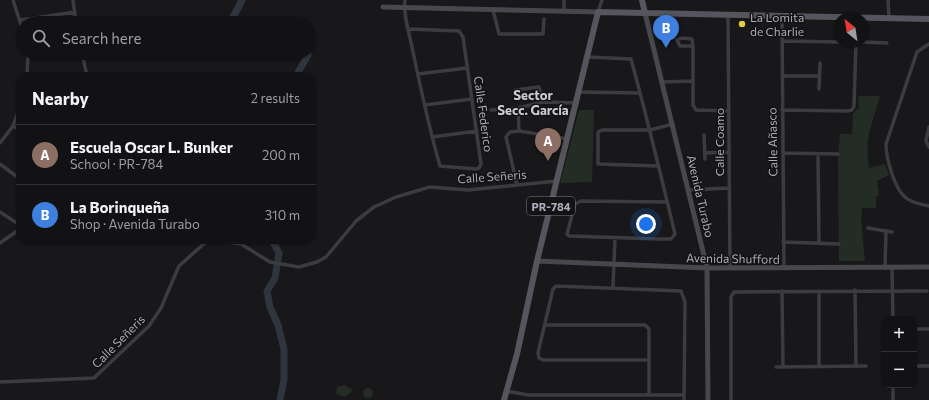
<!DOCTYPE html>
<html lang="en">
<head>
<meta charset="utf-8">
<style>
	:root { --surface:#121214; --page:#1f2022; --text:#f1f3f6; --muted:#9c9ea0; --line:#313234; --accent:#0b8043 }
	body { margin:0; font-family:Commissioner,sans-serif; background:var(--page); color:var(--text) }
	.controls { position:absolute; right:12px; bottom:12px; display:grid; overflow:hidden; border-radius:8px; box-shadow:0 1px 3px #0004 }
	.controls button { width:36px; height:36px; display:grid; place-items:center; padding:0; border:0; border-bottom:1px solid var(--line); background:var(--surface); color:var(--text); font:20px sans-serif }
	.compass { position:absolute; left:833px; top:12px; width:36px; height:36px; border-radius:50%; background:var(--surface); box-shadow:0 1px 3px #0004; rotate:330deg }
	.you { position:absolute; left:646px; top:224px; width:14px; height:14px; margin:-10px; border:3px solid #fff; border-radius:50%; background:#1a73e8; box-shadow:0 0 0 6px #1a73e833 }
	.badge { display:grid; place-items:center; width:26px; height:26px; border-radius:50%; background:var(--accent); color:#fff; font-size:13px; font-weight:700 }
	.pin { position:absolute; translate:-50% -33px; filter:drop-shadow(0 1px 2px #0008) }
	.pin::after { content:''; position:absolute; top:21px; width:14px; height:12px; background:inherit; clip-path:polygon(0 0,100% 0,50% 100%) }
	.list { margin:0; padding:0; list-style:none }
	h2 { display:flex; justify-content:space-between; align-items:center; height:52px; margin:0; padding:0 16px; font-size:17px }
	h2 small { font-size:13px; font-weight:400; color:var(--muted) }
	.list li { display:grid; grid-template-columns:26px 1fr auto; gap:12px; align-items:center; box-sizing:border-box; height:60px; padding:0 16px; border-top:1px solid var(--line) }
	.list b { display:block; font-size:15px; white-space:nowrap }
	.list p { margin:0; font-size:13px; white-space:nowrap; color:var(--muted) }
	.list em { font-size:13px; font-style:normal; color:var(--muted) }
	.icon { flex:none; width:22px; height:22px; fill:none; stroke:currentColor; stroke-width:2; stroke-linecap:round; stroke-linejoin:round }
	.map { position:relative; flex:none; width:929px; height:400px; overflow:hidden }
	.search { position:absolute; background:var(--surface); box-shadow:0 1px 3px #0004; left:16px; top:16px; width:300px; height:44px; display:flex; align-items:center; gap:10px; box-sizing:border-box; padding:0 14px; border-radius:22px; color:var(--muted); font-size:15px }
	.panel { position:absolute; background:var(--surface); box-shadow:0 1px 3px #0004; left:16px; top:72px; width:300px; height:172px; border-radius:12px }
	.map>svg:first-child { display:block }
</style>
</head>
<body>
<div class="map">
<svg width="929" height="400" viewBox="0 0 929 400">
	<rect width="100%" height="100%" fill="#18181a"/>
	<!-- green -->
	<path fill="#242c26" d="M858,96H880C872,125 864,138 869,168L885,164L889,175L877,181L879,195L876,196V208H862L861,220L865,261H839L838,156L840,134H852L853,114L859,107Z
		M579,110H594L592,182L560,183Z
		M344,385L352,389L351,393L344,397L336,394L337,387Z
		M363 393a5 5 0 1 1 10 0a5 5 0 1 1-10 0Z"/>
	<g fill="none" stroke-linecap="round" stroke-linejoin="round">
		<!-- river -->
		<path stroke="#2f343d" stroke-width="7" d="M225,23L232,19L242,0
			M296,76L308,55L305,53
			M272,240L279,253L275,278L267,291L270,307L278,325L284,349V380L280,400"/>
		<!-- street -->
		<path stroke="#3b3b40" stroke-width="3.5" d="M13,0L23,31
			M73,0L76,23
			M405,0C403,17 410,35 413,52C421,90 429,128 440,166L476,169L479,168L481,164L463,37L459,31L409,29
			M564,0V11
			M888,0L889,18
			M493,10L499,34H543L544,19
			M598,12L602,0
			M728,15L730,268
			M782,16L784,268
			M21,20L75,12
			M682,38L692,39L693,46H680L677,40Z
			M782,41L839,42
			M862,42L887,43
			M929,44L917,52L886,144C886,157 894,189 906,198C912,203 921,204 929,206
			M693,46V105L696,110L729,111
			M82,53L87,76
			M28,57L53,53
			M588,57L631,59C647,117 661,176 675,234L671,239H658L569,236L567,234L575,204L581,201L667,202
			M418,74L467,68
			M27,76L28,53
			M782,76H819
			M662,82L693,81
			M819,89L820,63
			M515,90L539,87L543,102
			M579,92L640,93
			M425,105L472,99
			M518,108L519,131
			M491,110L518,108L543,102L577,103
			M782,110L848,111L852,110L854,106L856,42
			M13,126L20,130
			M929,127L926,141L929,147
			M704,135L705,159
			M432,137L477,131
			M0,143L13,126L20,107
			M705,153L729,152
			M783,153L838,154
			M818,154L819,242
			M0,164L20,179
			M658,166L598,164V132L602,130H650L673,124
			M517,185L506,137L510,132L519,131L568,139
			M689,190L729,188
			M0,212L20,225
			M868,228L892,232
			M783,242L839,244
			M0,243L20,229
			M885,268L886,231
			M892,268L893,319
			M613,287L615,238
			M855,290L856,366
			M782,291L783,366
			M819,291V366
			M545,325H645L649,329V394
			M914,329H929
			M649,360H543L539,358L538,353L553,289L556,286L681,291L685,302L684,400
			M914,366H929
			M776,367L866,366
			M0,382L94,378L149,326L161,308L179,266L207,241H222L241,244L270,262L299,267L317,262L326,257L356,221L374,207L396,197L430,187L468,190L557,181
			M893,385V400
			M506,391L528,395H684
			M731,400V297L734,292L927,291"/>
		<!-- secondary -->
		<path stroke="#47484e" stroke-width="5" d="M383,7L598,12
			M645,13L707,268L708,400
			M537,261L707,268L929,267"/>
		<!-- primary -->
		<path stroke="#55565d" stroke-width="6" d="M642,0L645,13
			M504,400L517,354L537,261L598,12L929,19"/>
	</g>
	<!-- markers -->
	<circle fill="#e5cb45" stroke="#131315" stroke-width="1.5" cx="742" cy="24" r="4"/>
	<g text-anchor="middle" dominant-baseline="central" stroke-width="3" stroke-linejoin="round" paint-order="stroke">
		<!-- shield labels -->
		<rect fill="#131315" stroke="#7d7f87" stroke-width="1" x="527" y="197" width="48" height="18" rx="3"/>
		<g font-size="11" font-weight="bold" fill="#abadb8">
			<text x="551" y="206">PR-784</text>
		</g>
		<!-- poi labels -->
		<g font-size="12" fill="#abadb8" stroke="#131315" text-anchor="start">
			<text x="750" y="17">La Lomita<tspan x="750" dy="14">de Charlie</tspan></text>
		</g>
		<!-- street labels -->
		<g font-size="12" fill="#abadb8" stroke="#131315">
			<text transform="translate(484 114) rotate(82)">Calle Federico</text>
			<text transform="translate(719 142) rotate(-90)">Calle Coamo</text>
			<text transform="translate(772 142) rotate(-91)">Calle Añasco</text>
			<text transform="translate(492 176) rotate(-4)">Calle Señeris</text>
			<text transform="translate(701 196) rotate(77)">Avenida Turabo</text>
			<text transform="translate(733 258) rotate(1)">Avenida Shufford</text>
			<text transform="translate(118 341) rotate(-45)">Calle Señeris</text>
		</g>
		<!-- neighbourhood labels -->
		<g font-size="13" font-weight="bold" fill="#cccdd5" stroke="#131315">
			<text x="533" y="95">Sector<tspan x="533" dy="15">Secc. García</tspan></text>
		</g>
	</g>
</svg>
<div class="controls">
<button>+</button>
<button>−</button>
</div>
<svg class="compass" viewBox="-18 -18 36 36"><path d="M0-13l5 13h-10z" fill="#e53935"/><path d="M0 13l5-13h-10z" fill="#9c9ea0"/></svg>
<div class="you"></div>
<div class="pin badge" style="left:548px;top:161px;background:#8d6e63">A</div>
<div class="pin badge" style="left:666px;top:48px;background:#3f7fe0">B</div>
<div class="search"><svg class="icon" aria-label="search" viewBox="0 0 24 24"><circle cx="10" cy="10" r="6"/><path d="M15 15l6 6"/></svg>Search here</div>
<section class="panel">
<h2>Nearby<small>2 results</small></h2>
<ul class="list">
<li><span class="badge" style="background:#8d6e63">A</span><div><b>Escuela Oscar L. Bunker</b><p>School · PR-784</p></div><em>200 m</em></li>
<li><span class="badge" style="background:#3f7fe0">B</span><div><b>La Borinqueña</b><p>Shop · Avenida Turabo</p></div><em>310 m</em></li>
</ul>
</section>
</div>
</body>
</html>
